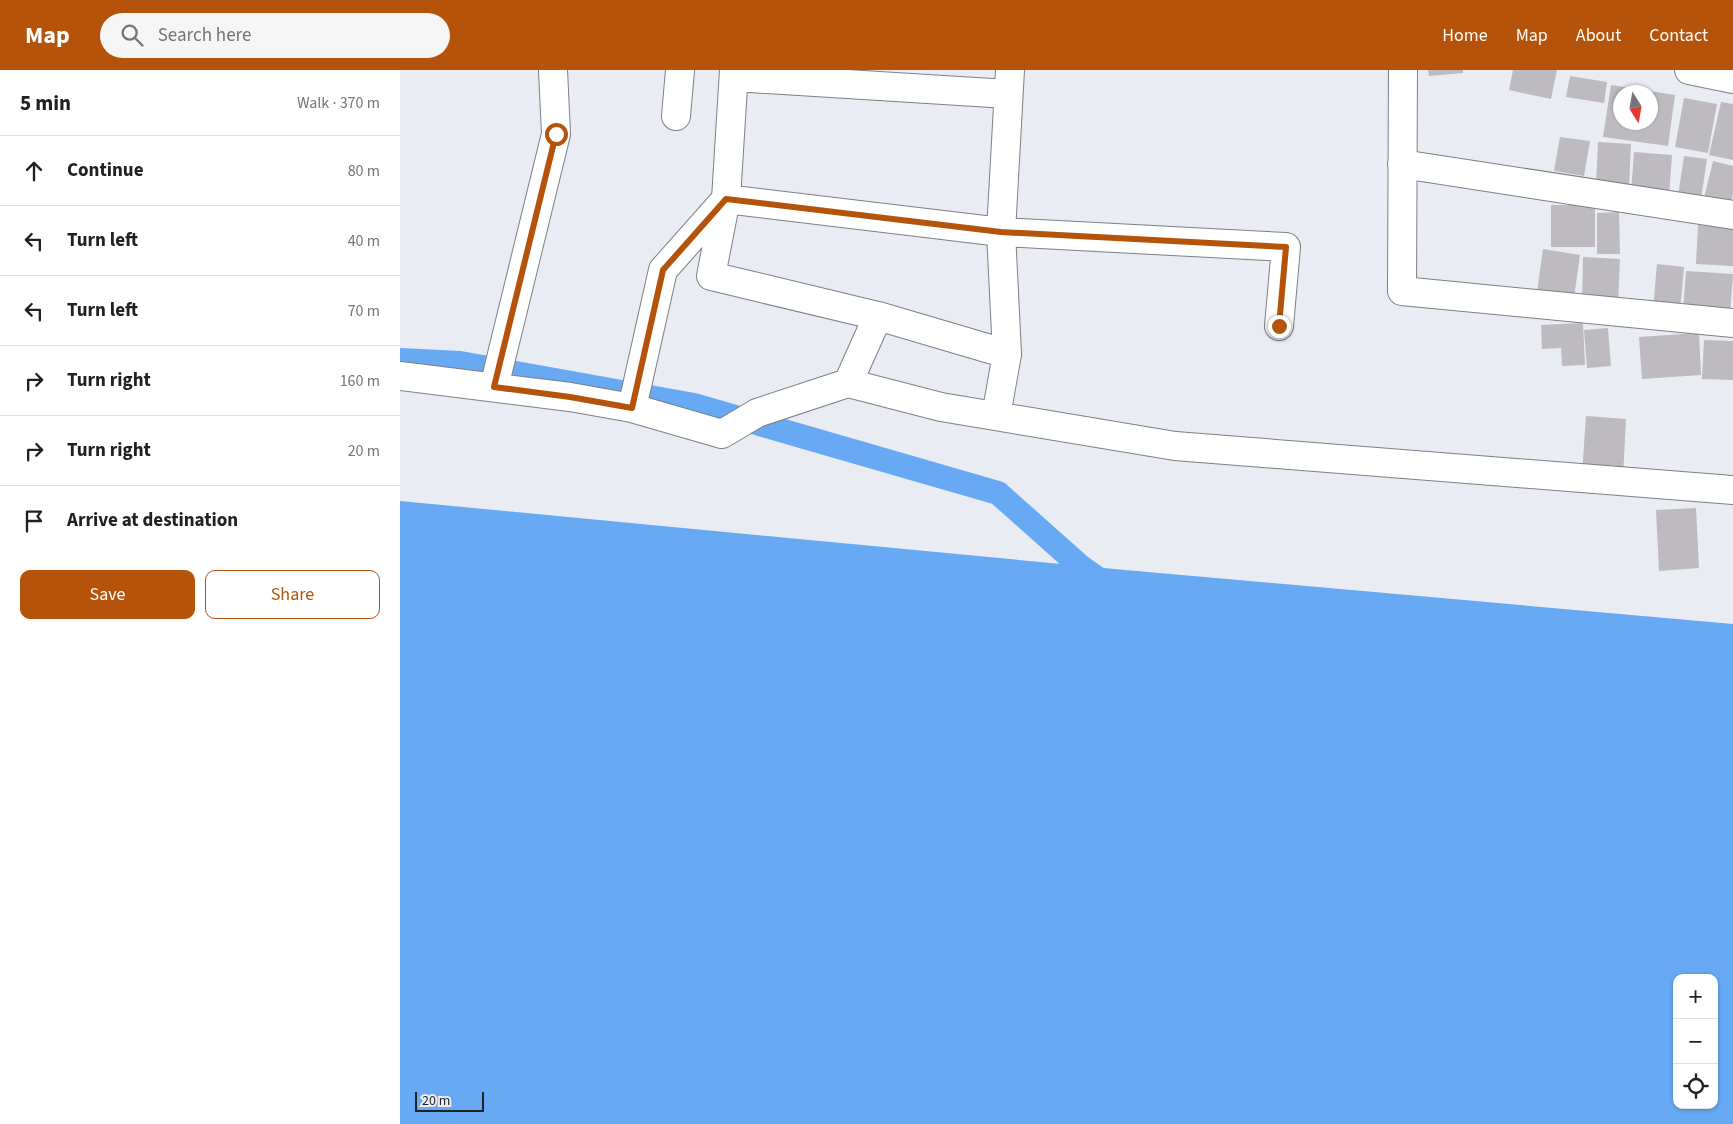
<!DOCTYPE html>
<html lang="en">
<head>
<meta charset="utf-8">
<style>
	:root { --surface:#fff; --page:#f6f6f6; --text:#202124; --muted:#757577; --line:#e0e0e0; --accent:#b45309 }
	body { margin:0; font-family:"Source Sans 3",sans-serif; background:var(--page); color:var(--text) }
	.controls { position:absolute; right:15px; bottom:15px; display:grid; overflow:hidden; border-radius:10px; box-shadow:0 1px 4px #0004 }
	.controls button { width:45px; height:45px; display:grid; place-items:center; padding:0; border:0; border-bottom:1px solid var(--line); background:var(--surface); color:var(--text); font:25px sans-serif }
	.compass { position:absolute; left:1213px; top:15px; width:45px; height:45px; border-radius:50%; background:var(--surface); box-shadow:0 1px 4px #0004; rotate:169deg }
	.scale { position:absolute; left:15px; bottom:12px; width:69px; box-sizing:border-box; padding-left:5px; border:2px solid #212224; border-top:0; font-size:14px; line-height:18px; white-space:nowrap; color:#212224; -webkit-text-stroke:4px #e9ecf2; paint-order:stroke }
	.stop { position:absolute; width:15px; height:15px; margin:-11px; border:4px solid #b45309; border-radius:50%; background:#fff }
	.stop.end { background:#b45309; border-color:#fff; box-shadow:0 1px 5px #0008 }
	.list { margin:0; padding:0; list-style:none }
	h2 { display:flex; justify-content:space-between; align-items:center; height:65px; margin:0; padding:0 20px; font-size:21px }
	h2 small { font-size:16px; font-weight:400; color:var(--muted) }
	.list li { display:grid; grid-template-columns:32px 1fr auto; gap:15px; align-items:center; box-sizing:border-box; height:70px; padding:0 20px; border-top:1px solid var(--line) }
	.list b { display:block; font-size:19px; white-space:nowrap }
	.list em { font-size:16px; font-style:normal; color:var(--muted) }
	.actions { display:flex; gap:10px; padding:15px 20px }
	.actions a { flex:1; padding:11px 0; border:1px solid var(--accent); border-radius:10px; text-align:center; font-size:18px; color:var(--accent) }
	.actions .main { background:var(--accent); color:#fff }
	.icon { flex:none; width:28px; height:28px; fill:none; stroke:currentColor; stroke-width:2; stroke-linecap:round; stroke-linejoin:round }
	.map { position:relative; flex:none; width:1333px; height:1054px; overflow:hidden }
	header { display:flex; align-items:center; gap:30px; box-sizing:border-box; height:70px; padding:0 25px; background:var(--accent); color:#fff }
	header strong { font-size:24px }
	nav { display:flex; gap:28px; margin-inline-start:auto; font-size:18px }
	.search { width:350px; height:45px; background:var(--page); display:flex; align-items:center; gap:12px; box-sizing:border-box; padding:0 18px; border-radius:28px; color:var(--muted); font-size:19px }
	main { display:flex }
	aside { flex:1; background:var(--surface) }
	.map>svg:first-child { display:block }
</style>
</head>
<body>
<header>
<strong>Map</strong>
<div class="search"><svg class="icon" aria-label="search" viewBox="0 0 24 24"><circle cx="10" cy="10" r="6"/><path d="M15 15l6 6"/></svg>Search here</div>
<nav><a>Home</a><a>Map</a><a>About</a><a>Contact</a></nav>
</header>
<main>
<aside>
<h2>5 min<small>Walk · 370 m</small></h2>
<ul class="list">
<li><svg class="icon" aria-label="ahead" viewBox="0 0 24 24"><path d="M12 20V5M6 11l6-6 6 6"/></svg><div><b>Continue</b></div><em>80 m</em></li>
<li><svg class="icon" aria-label="left" viewBox="0 0 24 24"><path d="M17 20v-9H6M10 6l-5 5 5 5"/></svg><div><b>Turn left</b></div><em>40 m</em></li>
<li><svg class="icon" aria-label="left" viewBox="0 0 24 24"><path d="M17 20v-9H6M10 6l-5 5 5 5"/></svg><div><b>Turn left</b></div><em>70 m</em></li>
<li><svg class="icon" aria-label="right" viewBox="0 0 24 24"><path d="M7 20v-9h11M14 6l5 5-5 5"/></svg><div><b>Turn right</b></div><em>160 m</em></li>
<li><svg class="icon" aria-label="right" viewBox="0 0 24 24"><path d="M7 20v-9h11M14 6l5 5-5 5"/></svg><div><b>Turn right</b></div><em>20 m</em></li>
<li><svg class="icon" aria-label="arrive" viewBox="0 0 24 24"><path d="M6 21V4h12l-3 4 3 4H6"/></svg><div><b>Arrive at destination</b></div></li>
</ul>
<div class="actions"><a class="main">Save</a><a>Share</a></div>
</aside>
<div class="map">
<svg width="1333" height="1054" viewBox="0 0 1333 1054">
	<rect width="100%" height="100%" fill="#e9ecf2"/>
	<!-- water -->
	<path fill="#67a9f2" fill-rule="evenodd" d="M0,431L714,499L1333,554V1054H0ZM1277,908H1314V1035H1277Z"/>
	<g fill="none" stroke-linecap="round" stroke-linejoin="round">
		<!-- canal -->
		<path stroke="#67a9f2" stroke-width="24" d="M0,290L60,293L294,335L598,423L680,496L707,515"/>
	</g>
	<!-- building -->
	<path fill="#bdbac0" fill-rule="evenodd" d="M1028,0H1063V3L1029,6Z
		M1113,0H1157L1151,29L1109,20Z
		M1170,6L1207,12L1204,33L1166,27Z
		M1211,15L1275,25L1268,76L1203,67ZM1220,22H1250V52H1220Z
		M1284,28L1317,34L1308,83L1275,77Z
		M1321,32L1333,34V90L1309,85Z
		M1160,67L1190,71L1184,106L1154,101Z
		M1198,72L1231,74L1229,117L1196,115Z
		M1234,82L1272,85L1269,126L1231,123Z
		M1284,86L1307,89L1301,129L1278,126Z
		M1313,91L1333,96V123L1331,134L1304,128Z
		M1151,135H1195V177H1151Z
		M1219,142L1220,184H1197V143Z
		M1298,155L1333,157V196L1296,194Z
		M1143,179L1180,185L1174,228L1137,222Z
		M1183,187L1220,189L1218,234L1182,233Z
		M1257,194L1284,197L1280,242L1253,239Z
		M1286,201L1333,204L1330,244L1283,241Z
		M1183,253L1185,295L1162,296L1161,278L1142,279L1141,255Z
		M1208,258L1211,296L1187,298L1184,260Z
		M1299,263L1301,305L1242,309L1239,267Z
		M1304,270L1333,271V310L1302,309Z
		M1186,346L1226,349L1223,407L1182,404Z
		M1296,438L1299,498L1259,501L1256,440Z"/>
	<g fill="none" stroke-linecap="round" stroke-linejoin="round">
		<!-- minor casing -->
		<g stroke="#7d7f84" stroke-width="30">
			<path id="minor" d="M334,0L326,129L311,206L478,246
				M1003,0L1002,221L1333,253
				M1289,0L1333,9
				M334,7L608,24
				M276,46L280,0
				M1002,94L1333,145
				M0,306L170,327L232,338L322,364L357,343L448,313L478,246L607,284L601,162L610,0
				M448,313L541,337L775,376L1333,420
				M94,317L156,64L153,0
				M232,338L263,200L326,129L601,162L886,177L879,256
				M596,346L607,284"/>
		</g>
		<!-- minor -->
		<use href="#minor" stroke="#fff" stroke-width="28"/>
	</g>
	<g fill="none" stroke-linecap="round" stroke-linejoin="round">
		<!-- route -->
		<path stroke="#b45309" stroke-width="6" d="M156,64L94,317L170,327L232,338L263,200L326,129L601,162L886,177L879,256"/>
	</g>
</svg>
<div class="controls">
<button>+</button>
<button>−</button>
<button><svg class="icon" aria-label="locate" viewBox="0 0 24 24"><circle cx="12" cy="12" r="6"/><path d="M12 2v4M12 18v4M2 12h4M18 12h4"/></svg></button>
</div>
<svg class="compass" viewBox="-18 -18 36 36"><path d="M0-13l5 13h-10z" fill="#e53935"/><path d="M0 13l5-13h-10z" fill="#757577"/></svg>
<div class="scale">20 m</div>
<div class="stop" style="left:156px;top:64px"></div>
<div class="stop end" style="left:879px;top:256px"></div>
</div>
</main>
</body>
</html>
